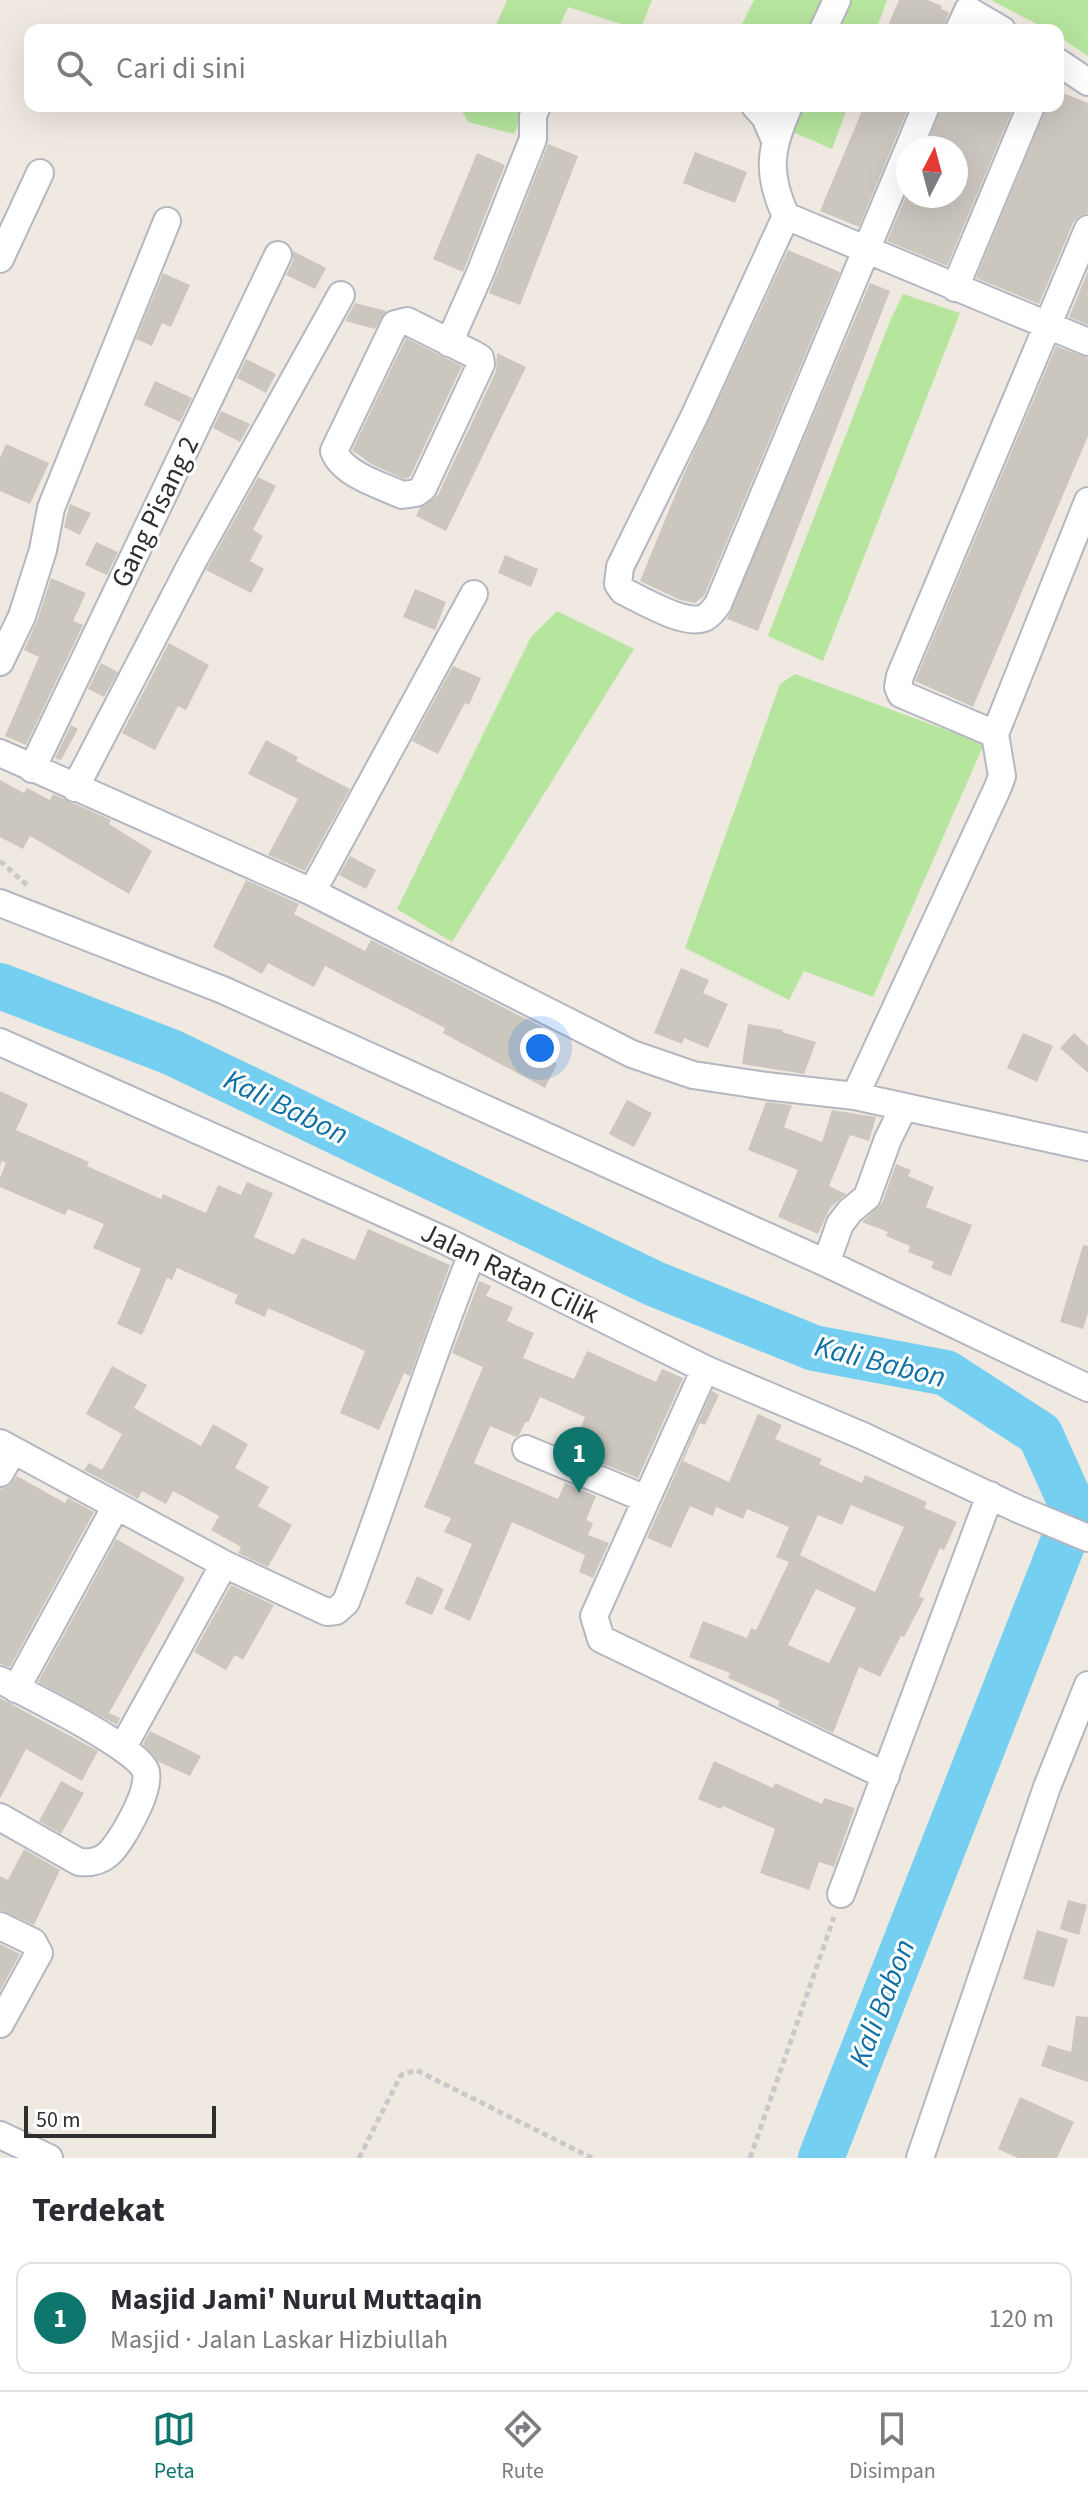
<!DOCTYPE html>
<html lang="id">
<head>
<meta charset="utf-8">
<style>
	:root { --surface:#fff; --page:#f2f2f3; --text:#2b2b33; --muted:#7c7c81; --line:#e1e1e2; --accent:#0f766e }
	body { margin:0; font-family:"Source Sans 3",sans-serif; background:var(--page); color:var(--text) }
	.compass { position:absolute; left:896px; top:136px; width:72px; height:72px; border-radius:50%; background:var(--surface); box-shadow:0 8px 32px #0002; rotate:6deg }
	.scale { position:absolute; left:24px; bottom:20px; width:192px; box-sizing:border-box; padding-left:8px; border:4px solid #2e2e2e; border-top:0; font-size:22px; line-height:28px; white-space:nowrap; color:#2e2e2e; -webkit-text-stroke:6px #fff; paint-order:stroke }
	.you { position:absolute; left:540px; top:1048px; width:28px; height:28px; margin:-20px; border:6px solid #fff; border-radius:50%; background:#1a73e8; box-shadow:0 0 0 12px #1a73e833 }
	.badge { display:grid; place-items:center; width:52px; height:52px; border-radius:50%; background:var(--accent); color:#fff; font-size:26px; font-weight:700 }
	.pin { position:absolute; translate:-50% -66px; filter:drop-shadow(0 2px 4px #0008) }
	.pin::after { content:''; position:absolute; top:42px; width:28px; height:24px; background:inherit; clip-path:polygon(0 0,100% 0,50% 100%) }
	.list { margin:0; padding:0; list-style:none }
	h2 { display:flex; justify-content:space-between; align-items:center; height:104px; margin:0; padding:0 32px; font-size:34px }
	h2 small { font-size:26px; font-weight:400; color:var(--muted) }
	.list li { display:grid; grid-template-columns:52px 1fr auto; gap:24px; align-items:center; box-sizing:border-box; height:112px; margin:0 16px 16px; padding:0 16px; border:2px solid var(--line); border-radius:16px }
	.list b { display:block; font-size:30px; white-space:nowrap }
	.list p { margin:0; font-size:26px; white-space:nowrap; color:var(--muted) }
	.list em { font-size:26px; font-style:normal; color:var(--muted) }
	.icon { flex:none; width:44px; height:44px; fill:none; stroke:currentColor; stroke-width:2; stroke-linecap:round; stroke-linejoin:round }
	.map { position:relative; flex:none; width:1088px; height:2158px; overflow:hidden }
	.search { position:absolute; background:var(--surface); box-shadow:0 8px 32px #0002; left:24px; right:24px; top:24px; height:88px; display:flex; align-items:center; gap:20px; box-sizing:border-box; padding:0 28px; border-radius:16px; color:var(--muted); font-size:30px }
	.sheet { height:232px; background:var(--surface) }
	nav { display:flex; justify-content:space-around; align-items:center; box-sizing:border-box; height:112px; border-top:2px solid var(--line); background:var(--surface); font-size:22px; color:var(--muted) }
	nav a { display:grid; justify-items:center; gap:4px }
	nav .on { color:var(--accent) }
	.map>svg:first-child { display:block }
</style>
</head>
<body>
<div class="map">
<svg width="1088" height="2158" viewBox="0 0 1088 2158">
	<rect width="100%" height="100%" fill="#efe9e1"/>
	<!-- green -->
	<path fill="#b6e59e" d="M507,0H652L640,30L568,7L558,30H494Z
		M754,0H887L876,30H739Z
		M991,0H1088V56L1058,36V30H1048Z
		M462,106H526L514,134L468,122L461,109Z
		M766,106H848L832,149L786,129Z
		M903,294L960,313L823,661L768,636L890,321Z
		M557,611L634,649L452,942L397,909L531,637Z
		M795,674L984,744L873,997L804,971L789,1000L685,948L780,684Z"/>
	<g fill="none" stroke-linecap="round" stroke-linejoin="round">
		<!-- river -->
		<path stroke="#75cff0" stroke-width="46" d="M0,986L171,1052L655,1284L814,1348L946,1373L1040,1434L1075,1512L821,2158"/>
	</g>
	<!-- building -->
	<path fill="#cbc7bf" fill-rule="evenodd" d="M899,0H928L942,6L941,9L949,12L943,30H886Z
		M1058,91L1088,103V213L1079,216L1073,223L1039,304L976,278L1047,106H1058Z
		M864,106H909L859,227L820,211Z
		M942,106H1014L947,266L887,241L908,191V196H956V148H926Z
		M548,144L578,156L520,305L489,293Z
		M695,152L747,172L735,203L683,183Z
		M477,153L505,165L463,272L433,259Z
		M788,250L840,272L704,596L695,603L680,600L640,581L683,476Z
		M293,251L326,268L315,289L286,275L293,261Z
		M1088,271V325L1069,317Z
		M163,273L190,285L171,327L162,323L152,346L136,339Z
		M870,283L890,291L758,631L727,619Z
		M355,303L386,311L375,329L345,321Z
		M406,338L462,366L410,477L404,479L371,464L352,450Z
		M1056,346L1088,358V436L973,707L915,681Z
		M497,353L526,367L446,531L416,516L420,508L438,495L496,371Z
		M246,359L276,374L266,393L237,378Z
		M155,381L192,398L180,422L144,405Z
		M221,411L250,424L240,442L213,428Z
		M6,444L49,463L30,504L0,491V458Z
		M258,477L276,486L253,530L263,536L250,561L264,569L251,593L206,570Z
		M70,504L91,513L80,535L64,527Z
		M96,542L118,552L107,575L85,565Z
		M505,555L538,569L531,587L498,573Z
		M51,578L86,593L73,621L83,625L26,745L5,736L39,657L24,650L37,621Z
		M415,589L446,602L435,630L403,617Z
		M169,643L209,665L186,710L178,706L155,750L122,733Z
		M101,663L118,672L104,697L88,689Z
		M453,666L481,678L469,705L465,703L438,754L412,741Z
		M71,725L78,729L61,760L55,758Z
		M266,740L298,757L296,761L350,789L305,871L268,855L298,799L248,774Z
		M0,780L24,793L27,788L50,800L53,794L111,820L109,824L152,851L129,894L30,836L23,849L0,837Z
		M350,856L376,870L366,889L339,875Z
		M246,880L299,904L294,914L365,951L371,940L552,1032L540,1055L557,1064L545,1088L443,1033L445,1028L325,966L314,987L268,963L262,974L213,947Z
		M681,968L709,980L703,993L728,1004L708,1048L684,1038L682,1044L654,1033Z
		M748,1024L783,1030L782,1032L816,1042L804,1074L742,1064Z
		M1023,1033L1053,1046L1037,1082L1007,1068Z
		M1074,1033L1088,1046V1073L1060,1048Z
		M0,1091L28,1104L16,1130L89,1162L87,1166L161,1199L163,1194L206,1213L218,1185L241,1195L247,1182L273,1193L254,1237L294,1255L302,1238L355,1260L368,1229L450,1265L410,1376L404,1373L379,1430L340,1413L365,1351L268,1308L265,1317L234,1303L238,1295L177,1268L172,1280L167,1278L142,1335L117,1324L141,1269L93,1248L104,1224L68,1209L65,1215L0,1187V1178L6,1163L2,1161L0,1166Z
		M627,1100L652,1113L634,1147L609,1134Z
		M766,1102L792,1105L784,1127L822,1142L832,1110L876,1117L869,1141L850,1135L829,1186L846,1194L830,1208L818,1234L778,1217L798,1170L748,1150Z
		M896,1164L911,1170L908,1176L934,1187L926,1207L972,1225L951,1276L931,1268L934,1262L908,1252L910,1246L886,1236L888,1232L862,1222L882,1203Z
		M1083,1245L1088,1246V1313L1083,1329L1060,1322Z
		M479,1281L491,1286L486,1296L513,1307L507,1321L534,1333L523,1358L574,1379L587,1351L656,1382L662,1369L683,1378L638,1478L576,1453L585,1432L580,1430L585,1417L540,1397L528,1423L526,1421L519,1435L516,1437L490,1426L474,1463L558,1499L565,1483L596,1496L586,1520L593,1523L588,1535L609,1543L593,1578L579,1572L585,1555L512,1522L470,1621L444,1609L472,1544L444,1532L451,1518L424,1507L483,1367L452,1353Z
		M112,1366L147,1385L134,1408L201,1446L213,1424L248,1444L235,1468L269,1487L258,1506L292,1525L268,1567L238,1553L241,1547L211,1530L219,1516L173,1491L166,1504L142,1491L138,1499L84,1470L89,1463L102,1470L122,1434L86,1414Z
		M712,1391L719,1395L705,1425L700,1423L683,1461L729,1482L758,1414L782,1425L775,1439L822,1459L819,1464L862,1483L865,1475L927,1502L924,1508L957,1522L944,1550L940,1548L919,1596L924,1599L904,1637L901,1636L880,1677L859,1667L833,1733L778,1706L780,1701L728,1678L730,1673L689,1657L703,1621L747,1638L751,1628L756,1630L789,1562L776,1557L789,1527L747,1509L743,1519L716,1507L713,1516L690,1506L671,1548L647,1538ZM851,1505L904,1527L875,1592L800,1555L818,1515L842,1525ZM816,1589L856,1608L829,1663L788,1645Z
		M17,1476L65,1503L68,1498L94,1512L10,1667L0,1664V1489L9,1486Z
		M116,1539L185,1578L109,1713L120,1718L117,1725L38,1682Z
		M417,1576L444,1589L432,1615L405,1604Z
		M231,1585L274,1605L243,1660L235,1655L226,1670L194,1652Z
		M0,1698L98,1751L82,1781L26,1749L0,1799Z
		M150,1731L201,1756L190,1776L159,1762L143,1744Z
		M714,1761L773,1788L775,1783L822,1804L824,1798L855,1808L834,1867L819,1862L809,1890L760,1873L775,1829L723,1806L721,1809L698,1799Z
		M61,1781L84,1793L61,1834L39,1821Z
		M24,1849L60,1870L34,1925L0,1910V1876L8,1880Z
		M1068,1900L1087,1905L1079,1935L1060,1929Z
		M1037,1930L1068,1939L1054,1987L1023,1979Z
		M0,1944L20,1954L0,1991Z
		M1076,2016L1088,2017V2082L1041,2066L1048,2045L1071,2052Z
		M1020,2097L1074,2122L1057,2158H1018L998,2149Z"/>
	<g fill="none" stroke-linecap="round" stroke-linejoin="round">
		<!-- minor casing -->
		<g stroke="#b4b7c1" stroke-width="30">
			<path id="minor" d="M823,30L837,0
				M959,30L968,10L1002,30
				M1058,62L1088,82
				M755,106L765,117L774,138
				M789,106C770,148 766,173 786,216L1088,342
				M909,148L926,106
				M786,216L694,417L620,567L618,584L623,591C642,600 684,626 704,618C710,615 714,610 718,604L908,150
				M0,259L40,173
				M955,288L1031,106
				M407,321L475,355L480,358L481,364L423,488L416,493L402,495C381,485 343,475 334,451L395,324Z
				M449,343L480,273L533,139V116L537,106
				M0,662L22,616L43,550L51,508L167,221
				M995,734L901,694L898,687L900,676L1088,229
				M995,734L1088,501
				M0,753L312,892L632,1054L693,1075L766,1086L855,1096L1088,1147
				M32,769L278,255
				M75,788L193,561L341,295
				M312,892L474,594
				M0,903L223,990L826,1263L1088,1388
				M0,1042L446,1241L705,1369L863,1436L1018,1509L1088,1538
				M855,1096L998,787L1002,776L995,734
				M826,1263L840,1224L850,1211L867,1197L888,1139L904,1107
				M705,1369L594,1616L601,1639L886,1776
				M0,1443L224,1564L327,1612L336,1611L346,1602C390,1487 426,1369 472,1254
				M526,1449L646,1499
				M0,1473L13,1450
				M0,1680C25,1693 141,1749 146,1772C149,1789 134,1816 126,1830C114,1850 105,1865 79,1862L0,1817
				M16,1689L116,1506
				M123,1747L224,1564
				M841,1894L990,1495
				M0,1926L33,1942L39,1953L0,2024
				M0,2135L49,2158
				M920,2158L1047,1787L1088,1685"/>
		</g>
		<!-- path -->
		<path stroke="#c9c9c9" stroke-width="5" stroke-dasharray="6 4" stroke-linecap="butt" d="M0,861L28,886
			M359,2158L401,2075L416,2070L592,2158
			M750,2158L834,1917"/>
		<!-- minor -->
		<use href="#minor" stroke="#fff" stroke-width="26"/>
	</g>
	<g text-anchor="middle" dominant-baseline="central" stroke-width="6" stroke-linejoin="round" paint-order="stroke">
		<!-- street labels -->
		<g font-size="28" fill="#2e2e2e" stroke="#fff">
			<text transform="translate(155 512) rotate(-64)">Gang Pisang 2</text>
			<text transform="translate(510 1273) rotate(26)">Jalan Ratan Cilik</text>
		</g>
		<!-- water labels -->
		<g font-size="30" font-style="italic" fill="#0d6fa3" stroke="#fff">
			<text transform="translate(286 1107) rotate(26)">Kali Babon</text>
			<text transform="translate(880 1362) rotate(14)">Kali Babon</text>
			<text transform="translate(882 2003) rotate(-69)">Kali Babon</text>
		</g>
	</g>
</svg>
<svg class="compass" viewBox="-18 -18 36 36"><path d="M0-13l5 13h-10z" fill="#e53935"/><path d="M0 13l5-13h-10z" fill="#7c7c81"/></svg>
<div class="scale">50 m</div>
<div class="you"></div>
<div class="pin badge" style="left:579px;top:1493px">1</div>
<div class="search"><svg class="icon" aria-label="search" viewBox="0 0 24 24"><circle cx="10" cy="10" r="6"/><path d="M15 15l6 6"/></svg>Cari di sini</div>
</div>
<section class="sheet">
<h2>Terdekat<small></small></h2>
<ul class="list">
<li><span class="badge">1</span><div><b>Masjid Jami' Nurul Muttaqin</b><p>Masjid · Jalan Laskar Hizbiullah</p></div><em>120 m</em></li>
</ul>
</section>
<nav>
<a class="on"><svg class="icon" aria-label="map" viewBox="0 0 24 24"><path d="M3 6l6-2 6 2 6-2v14l-6 2-6-2-6 2zM9 4v14M15 6v14"/></svg>Peta</a>
<a><svg class="icon" aria-label="directions" viewBox="0 0 24 24"><path d="M12 3l9 9-9 9-9-9zM9 14v-3h6M13 9l2 2-2 2"/></svg>Rute</a>
<a><svg class="icon" aria-label="saved" viewBox="0 0 24 24"><path d="M7 4h10v16l-5-4-5 4z"/></svg>Disimpan</a>
</nav>
</body>
</html>
